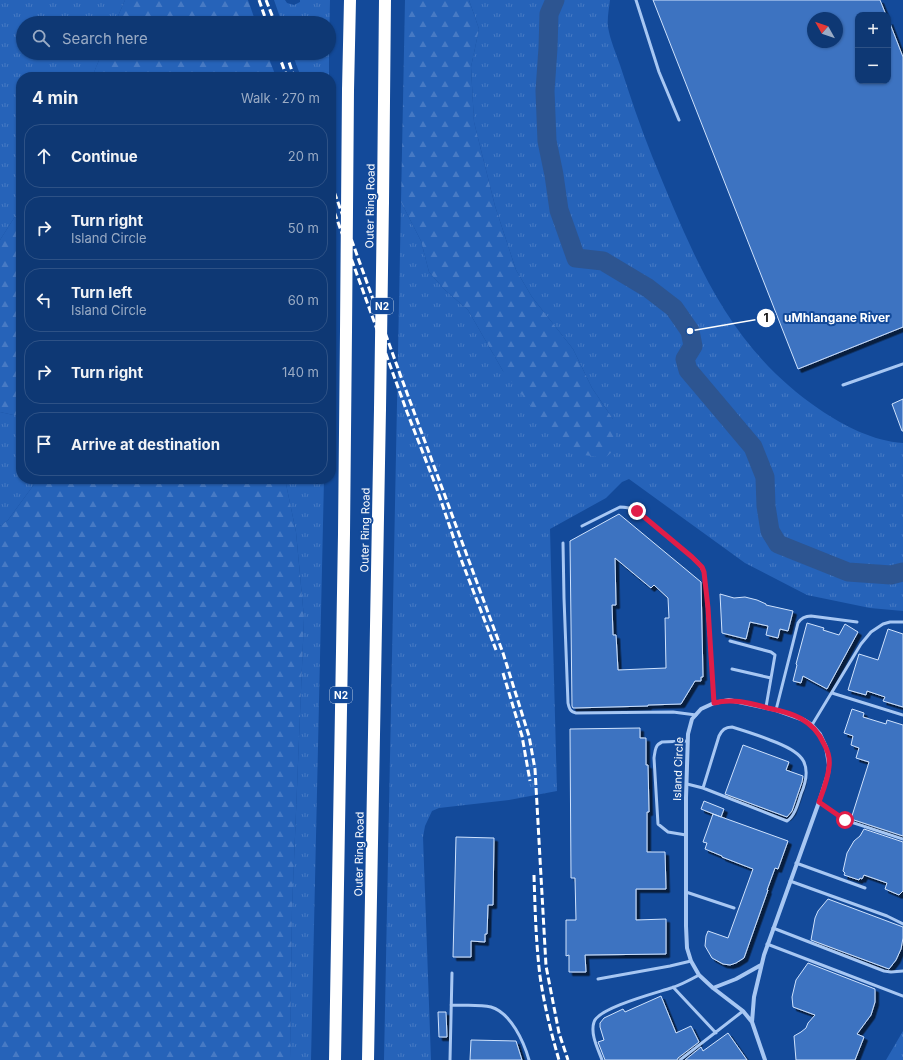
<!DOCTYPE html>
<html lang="en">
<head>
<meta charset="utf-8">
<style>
	:root { --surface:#0e3874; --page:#173f79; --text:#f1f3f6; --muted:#9bacc5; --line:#2e5286 }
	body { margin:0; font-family:Inter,sans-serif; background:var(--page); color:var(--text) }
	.controls { position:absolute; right:12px; top:12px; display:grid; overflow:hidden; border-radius:8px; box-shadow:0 1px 3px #0004 }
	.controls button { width:36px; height:36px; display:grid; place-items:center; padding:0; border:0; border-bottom:1px solid var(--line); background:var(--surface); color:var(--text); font:20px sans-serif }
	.compass { position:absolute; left:807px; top:12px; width:36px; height:36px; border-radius:50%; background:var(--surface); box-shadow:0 1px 3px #0004; rotate:310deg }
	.stop { position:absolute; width:12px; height:12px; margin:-9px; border:3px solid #e11d48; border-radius:50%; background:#fff }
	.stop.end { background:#e11d48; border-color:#fff; box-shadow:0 1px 4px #0008 }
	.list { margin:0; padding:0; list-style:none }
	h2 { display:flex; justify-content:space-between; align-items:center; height:52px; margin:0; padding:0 16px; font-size:17px }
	h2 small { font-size:13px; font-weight:400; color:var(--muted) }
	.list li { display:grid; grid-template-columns:26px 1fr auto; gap:12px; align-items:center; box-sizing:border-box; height:64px; margin:0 8px 8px; padding:0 8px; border:1px solid var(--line); border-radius:16px }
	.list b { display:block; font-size:15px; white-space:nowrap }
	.list p { margin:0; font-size:13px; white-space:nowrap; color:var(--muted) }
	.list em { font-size:13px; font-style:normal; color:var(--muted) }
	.icon { flex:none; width:22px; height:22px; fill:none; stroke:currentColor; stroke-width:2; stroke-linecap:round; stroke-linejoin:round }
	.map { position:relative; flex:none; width:903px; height:1060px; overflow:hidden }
	.search { position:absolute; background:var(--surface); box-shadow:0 1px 3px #0004; left:16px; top:16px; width:320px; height:44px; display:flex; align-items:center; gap:10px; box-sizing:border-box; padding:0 14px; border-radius:22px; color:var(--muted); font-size:15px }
	.panel { position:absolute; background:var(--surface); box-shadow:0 1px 3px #0004; left:16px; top:72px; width:320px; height:412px; border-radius:16px }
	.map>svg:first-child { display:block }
</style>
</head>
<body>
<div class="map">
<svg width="903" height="1060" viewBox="0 0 903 1060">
	<defs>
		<pattern id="grass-tufts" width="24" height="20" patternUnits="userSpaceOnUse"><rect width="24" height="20" fill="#2663b9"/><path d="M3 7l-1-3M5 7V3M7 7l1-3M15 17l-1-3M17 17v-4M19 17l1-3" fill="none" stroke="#477ac4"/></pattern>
		<pattern id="forest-firs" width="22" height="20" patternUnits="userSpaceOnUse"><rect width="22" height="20" fill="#2663b9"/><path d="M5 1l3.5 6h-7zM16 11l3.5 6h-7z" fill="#477ac4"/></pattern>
		<filter id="shadow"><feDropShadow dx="3.5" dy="3.5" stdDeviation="0" flood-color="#0009"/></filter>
	</defs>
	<rect width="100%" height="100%" fill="#134a9a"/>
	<!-- grass -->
	<path fill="url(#grass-tufts)" d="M0,0H125L115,23H23V53H102L92,77H21V207L0,240Z
		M274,0H285L287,3L294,5L300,2V0H330L329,47V23H282Z
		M469,0H610C609,8 607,19 608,27C610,40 616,53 620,65C630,96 640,126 652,156C693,255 727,347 819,409C844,426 873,441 903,443V611L870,608L807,595L745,563L629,479L622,482L606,498L550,529L557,791L509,800L439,808L432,811L425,826L423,837L431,1060H384L401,202L421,241L429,272L445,290L468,310L503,371L613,419L592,388L573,349L532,297L516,270L495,206L474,122L471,67L479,29Z
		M292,53H329V77H301Z
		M0,412L18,416L21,422V479H38L8,520L0,526Z
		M285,479H324L311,1060H290L292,909L304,618L296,532Z
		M903,1031V1060H886Z"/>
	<!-- forest -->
	<path fill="url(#forest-firs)" d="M125,0H248L256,23H115Z
		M405,0H469L479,29L471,67L474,122L495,206L516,270L532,297L573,349L592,388L613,419L616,435L613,451L605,458L577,454L554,435L503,371L468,310L445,290L429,272L421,241L401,202Z
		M102,53H267L276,77H92Z
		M21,207V422L18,416L0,412V240Z
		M38,479H285L296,532L304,618L292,909L290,1060H0V526L8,520Z"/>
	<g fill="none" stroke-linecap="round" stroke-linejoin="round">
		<!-- river -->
		<path stroke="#2d5591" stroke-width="19" d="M555,0L549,14L548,48L545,91L547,141L554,175L559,210L576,258L603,261L648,288L674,308L690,331L693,346L685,359L688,370L753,447L765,477L766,506L770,531L778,544L848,572L891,575L903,572"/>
	</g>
	<!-- building -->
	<path fill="#3c73c1" stroke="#cfe2fd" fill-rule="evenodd" filter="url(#shadow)" d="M653,0H880L886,15H858V81H888L889,21L903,57V327L798,369ZM813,18H837V42H813Z
		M903,399V431H902L892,404Z
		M619,514L701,582L703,677H701V681H695L681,704L648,705V706L573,708L572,706L570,541ZM615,558L651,588L654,585L668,598L669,618H665L666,668L618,670L616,635H613L612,605H616Z
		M720,594L734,598L745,597L757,600L766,604V605L793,611L788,631L780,629L778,638L766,635L768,626L750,622L746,639L722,633Z
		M807,623L824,628L823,630L839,635L845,624L858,632L827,689L803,676L801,683L793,681L797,665L796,664Z
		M888,629L903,634V707L883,701L885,697L867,691L866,695L848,690L859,654L878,660Z
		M852,709L864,713L863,717L886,724L887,720L903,725V836L851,819L869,762L856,758L859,748L851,745L853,736L844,733Z
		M640,728V738H646V765H648L649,812H647V852H665L666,889H636V920L666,919V954L585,955L586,972H569V955L566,956V920H576L575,878H571L570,729Z
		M743,745L789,762L786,770L803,776L802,782L792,811L787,817L725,794Z
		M704,801L724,809L721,817L701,809Z
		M713,814L788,841L778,869L775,868L767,890H768L744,958L736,963L730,965L723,964L712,958L705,946L706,936L708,931L728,938L753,869L722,857V856L705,849L707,843L703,842Z
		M864,829L903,842V891L899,895L885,889L887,883L864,875L862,879L860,878L859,880L844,875L845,873L843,871L847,853L854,841L860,836Z
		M456,837L494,838L493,905H488L487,934H485V942L471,941V957H453Z
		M828,899L903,927V938L901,949L896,960L889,969L811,940L815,918L818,911Z
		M808,963L875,989V1002L871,1015L857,1034L864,1037L855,1060H796L794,1036L801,1032L806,1028L808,1023L815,1015L793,1007L792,997L796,980Z
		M661,996L676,1033L691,1026L699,1042L678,1058L677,1060H605L598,1042L604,1040L600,1027V1023L604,1018L623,1009L625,1012Z
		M438,1012H446L447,1037H439Z
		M728,1033L747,1060H685L701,1047L703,1051Z
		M471,1040L516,1041L522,1060H470Z"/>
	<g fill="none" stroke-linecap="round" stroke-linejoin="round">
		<!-- lane -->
		<path stroke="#a7c7f3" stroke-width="3" d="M636,0L659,72L679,120
			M843,385L903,364
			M582,526L620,507C627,507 631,508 637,511L698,562L704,572L706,587L714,703
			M563,543L564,598L568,703C569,708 570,712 576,713L673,712L696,715
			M730,641L771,652L775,655L766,707
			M732,669L771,678
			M832,693L903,715
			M776,710L798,623C801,618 805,616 811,616L857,622
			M812,725L861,644L871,632L883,624L890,622H903
			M687,784L703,788L787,821C795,816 798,803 801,794C815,761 800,751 770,740C758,735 745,731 732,727C725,727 722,730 719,736L703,788
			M819,802L845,820L903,839
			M686,835L668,832L658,824L654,758C655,751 655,745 662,742L687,741
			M796,863L865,888
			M790,881L887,916L903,924
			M686,892L734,908
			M773,928L884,971L891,972L903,971
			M767,944L903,996
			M598,979L670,966L691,961
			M673,987L716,1033
			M451,1005C463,1006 479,1004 491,1007C511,1013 524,1042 529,1060
			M450,1060L452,973
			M602,1060C598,1049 590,1034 594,1022C598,1008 656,993 671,988C681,985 690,980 699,975
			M680,1060L743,1011"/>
		<!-- street -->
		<path stroke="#a7c7f3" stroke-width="4" d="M713,988L736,979L761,965
			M752,1022L743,1011L713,988L699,975L691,961L687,948L686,926V798L688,734L692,719L701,709L714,703L729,700L776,710L804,720L812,725L820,734L826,747L829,765L828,774L819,802L764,955L754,997L752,1022L765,1060"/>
		<!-- highway -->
		<path stroke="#fff" stroke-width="12" d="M348,90L350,0
			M383,202L385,0
			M335,1060L344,534L346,331
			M368,1060L380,409"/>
		<!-- rail -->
		<path stroke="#fff" stroke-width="3" stroke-dasharray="7 3" stroke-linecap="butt" d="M259,0L267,23
			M266,0L275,23
			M278,53L287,77
			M286,53L294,77
			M331,183L400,374L503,653L529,736L535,769L546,966L559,1033L568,1060
			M331,203L407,412L437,489L459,554L496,650
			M503,673L522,736L530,781
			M534,875C535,909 536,943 540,976C544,1004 551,1033 559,1060"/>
		<!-- highway-bridge -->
		<path stroke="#fff" stroke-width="12" d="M346,331L348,90
			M380,409L383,202"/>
	</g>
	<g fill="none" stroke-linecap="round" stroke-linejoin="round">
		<!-- route -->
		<path stroke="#e11d48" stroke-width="5" d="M637,511L692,557L702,567L704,572L708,608L714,703C732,698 749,703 768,708C792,713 813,719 824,744C828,751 830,760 829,767C828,779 823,791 819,802L845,820"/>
	</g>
	<g text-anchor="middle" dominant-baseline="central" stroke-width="4" stroke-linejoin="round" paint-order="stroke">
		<!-- shield labels -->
		<g fill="#134a9a" stroke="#b8c9e1" stroke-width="1">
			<rect x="371" y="298" width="22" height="16" rx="3"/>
			<rect x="330" y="687" width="22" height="16" rx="3"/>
		</g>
		<g font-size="10" font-weight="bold" fill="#fff">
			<text x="382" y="306">N2</text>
			<text x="341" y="695">N2</text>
		</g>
		<!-- street labels -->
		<g font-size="11" fill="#fff" stroke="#134a9a">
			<text transform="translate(370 206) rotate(-89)">Outer Ring Road</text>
			<text transform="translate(365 530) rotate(-89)">Outer Ring Road</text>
			<text transform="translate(678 769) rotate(-88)">Island Circle</text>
			<text transform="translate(359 854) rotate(-89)">Outer Ring Road</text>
		</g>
	</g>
	<!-- callouts -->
	<path fill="none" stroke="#fff" stroke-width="1.5" d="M690 331L766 318"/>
	<g fill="#fff" stroke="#134a9a" stroke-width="1.5">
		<circle cx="690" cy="331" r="4"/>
		<circle cx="766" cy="318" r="10"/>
	</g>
	<g font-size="12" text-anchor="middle" font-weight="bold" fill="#111">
		<text x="766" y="322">1</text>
	</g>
	<g font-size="12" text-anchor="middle" font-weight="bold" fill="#fff" stroke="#134a9a" stroke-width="4" stroke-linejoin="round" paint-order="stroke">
		<text x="837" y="322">uMhlangane River</text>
	</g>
</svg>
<div class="controls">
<button>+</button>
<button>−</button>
</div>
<svg class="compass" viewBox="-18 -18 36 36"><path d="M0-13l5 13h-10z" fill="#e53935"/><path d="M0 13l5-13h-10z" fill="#9bacc5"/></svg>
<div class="stop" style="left:845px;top:820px"></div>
<div class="stop end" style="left:637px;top:511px"></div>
<div class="search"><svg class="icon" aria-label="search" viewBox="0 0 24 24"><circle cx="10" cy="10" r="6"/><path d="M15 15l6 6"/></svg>Search here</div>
<section class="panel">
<h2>4 min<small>Walk · 270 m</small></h2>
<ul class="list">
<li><svg class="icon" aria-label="ahead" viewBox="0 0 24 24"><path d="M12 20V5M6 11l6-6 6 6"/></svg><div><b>Continue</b></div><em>20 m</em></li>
<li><svg class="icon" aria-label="right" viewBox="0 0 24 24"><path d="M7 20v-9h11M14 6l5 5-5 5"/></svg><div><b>Turn right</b><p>Island Circle</p></div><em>50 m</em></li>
<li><svg class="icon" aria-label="left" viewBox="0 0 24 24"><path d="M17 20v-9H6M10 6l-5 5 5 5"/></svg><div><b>Turn left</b><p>Island Circle</p></div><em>60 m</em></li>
<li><svg class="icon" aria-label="right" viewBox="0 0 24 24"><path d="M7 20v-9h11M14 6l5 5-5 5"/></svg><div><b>Turn right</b></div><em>140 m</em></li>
<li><svg class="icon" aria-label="arrive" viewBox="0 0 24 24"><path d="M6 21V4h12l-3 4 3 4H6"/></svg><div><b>Arrive at destination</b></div></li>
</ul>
</section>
</div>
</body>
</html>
